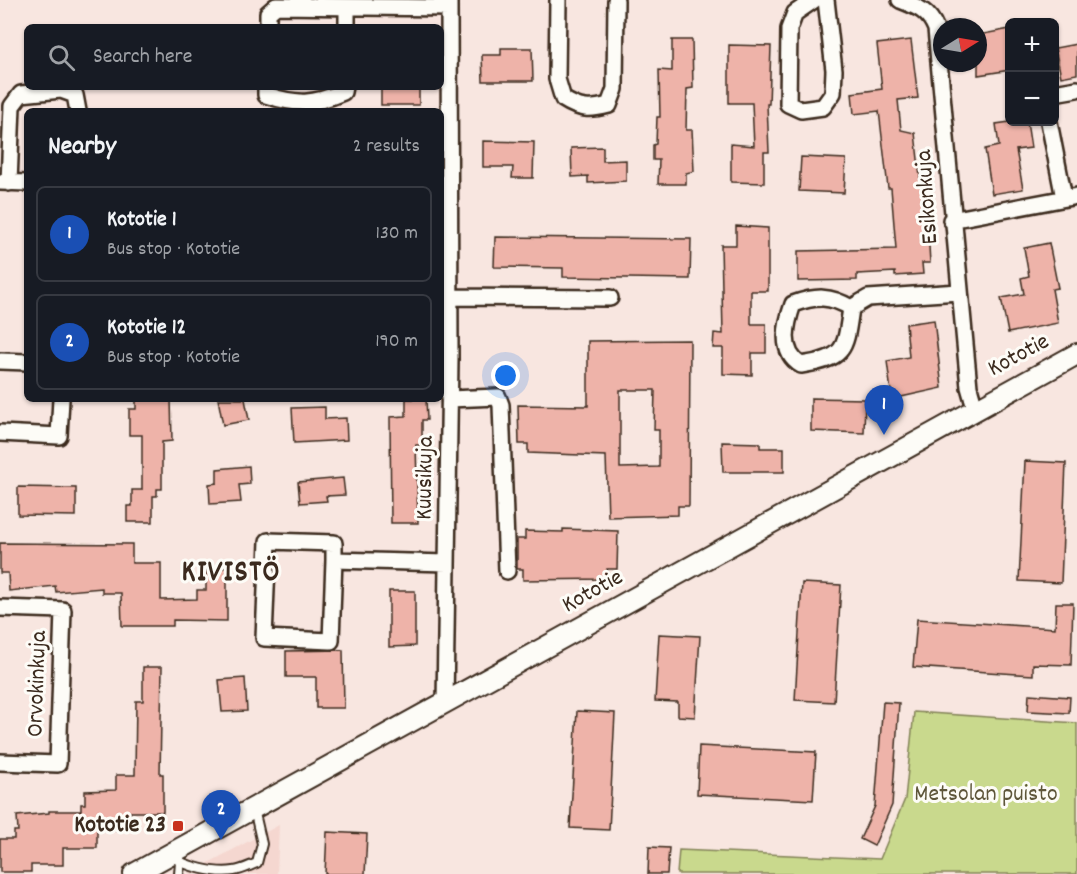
<!DOCTYPE html>
<html lang="en">
<head>
<meta charset="utf-8">
<style>
	:root { --surface:#171b24; --page:#20242c; --text:#f1f3f6; --muted:#9ea1a6; --line:#363941; --accent:#c8321e }
	body { margin:0; font-family:Dekko,sans-serif; background:var(--page); color:var(--text) }
	.controls { position:absolute; right:18px; top:18px; display:grid; overflow:hidden; border-radius:9px; box-shadow:0 2px 4px #0004 }
	.controls button { width:54px; height:54px; display:grid; place-items:center; padding:0; border:0; border-bottom:2px solid var(--line); background:var(--surface); color:var(--text); font:30px sans-serif }
	.compass { position:absolute; left:933px; top:18px; width:54px; height:54px; border-radius:50%; background:var(--surface); box-shadow:0 2px 4px #0004; rotate:79deg }
	.you { position:absolute; left:506px; top:376px; width:21px; height:21px; margin:-15px; border:4px solid #fff; border-radius:50%; background:#1a73e8; box-shadow:0 0 0 9px #1a73e833 }
	.badge { display:grid; place-items:center; width:39px; height:39px; border-radius:50%; background:var(--accent); color:#fff; font-size:20px; font-weight:700 }
	.pin { position:absolute; translate:-50% -50px; filter:drop-shadow(0 2px 3px #0008) }
	.pin::after { content:''; position:absolute; top:32px; width:21px; height:18px; background:inherit; clip-path:polygon(0 0,100% 0,50% 100%) }
	.list { margin:0; padding:0; list-style:none }
	h2 { display:flex; justify-content:space-between; align-items:center; height:78px; margin:0; padding:0 24px; font-size:26px }
	h2 small { font-size:20px; font-weight:400; color:var(--muted) }
	.list li { display:grid; grid-template-columns:39px 1fr auto; gap:18px; align-items:center; box-sizing:border-box; height:96px; margin:0 12px 12px; padding:0 12px; border:2px solid var(--line); border-radius:9px }
	.list b { display:block; font-size:22px; white-space:nowrap }
	.list p { margin:0; font-size:20px; white-space:nowrap; color:var(--muted) }
	.list em { font-size:20px; font-style:normal; color:var(--muted) }
	.icon { flex:none; width:33px; height:33px; fill:none; stroke:currentColor; stroke-width:2; stroke-linecap:round; stroke-linejoin:round }
	.map { position:relative; flex:none; width:1077px; height:874px; overflow:hidden }
	.search { position:absolute; background:var(--surface); box-shadow:0 2px 4px #0004; left:24px; top:24px; width:420px; height:66px; display:flex; align-items:center; gap:15px; box-sizing:border-box; padding:0 21px; border-radius:9px; color:var(--muted); font-size:22px }
	.panel { position:absolute; background:var(--surface); box-shadow:0 2px 4px #0004; left:24px; top:108px; width:420px; height:294px; border-radius:9px }
	.map>svg:first-child { display:block }
</style>
</head>
<body>
<div class="map">
<svg width="1077" height="874" viewBox="0 0 1077 874">
	<rect width="100%" height="100%" fill="#f8e6e0"/>
	<filter id="ink" filterUnits="userSpaceOnUse"><feTurbulence type="fractalNoise" baseFrequency=".0167" numOctaves="2"/><feDisplacementMap in="SourceGraphic" scale="12" xChannelSelector="R" yChannelSelector="G"/><feConvolveMatrix kernelMatrix="1 2 1 2 8 2 1 2 1" color-interpolation-filters="sRGB"/></filter>
	<g filter="url(#ink)">
		<!-- built -->
		<path fill="#f5d7d0" d="M279,825L277,874H188Z"/>
		<!-- green -->
		<path fill="#c9d98d" stroke="#828256" stroke-width="1.5" d="M914,712L1077,723V874H677L679,850L880,859L905,799Z"/>
		<!-- building -->
		<path fill="#eeb3a9" stroke="#3b2a1e" stroke-width="1.5" fill-rule="evenodd" d="M1010,29V70L978,75V35Z
			M672,40H692L693,88L687,89L686,130H692L694,171L686,173V184H658L659,160H653V145L656,144L657,117H660L659,70L672,71Z
			M911,40L918,98L898,100L901,130L915,133L924,212H927L930,263H922L923,274L895,276V272L857,274V280L798,281V251L896,249L891,188H888L879,111L854,114L852,93L882,89L877,44Z
			M1077,44V74L1061,77L1055,48Z
			M729,45L771,46L769,104H767L769,152H764V183L731,182V144L754,146L752,103H729Z
			M501,48H532L533,81H483L482,55H501Z
			M381,87H419V105H381Z
			M1010,122H1027L1031,148L1016,150L1023,189L992,194L985,149L999,146L996,124Z
			M483,141L534,142L533,178H512L513,167H483Z
			M603,147V161L626,160V181L588,183V176L572,177L571,148Z
			M801,157L846,159L844,193L799,191Z
			M736,226L768,228V291H751V324H766V353H752V375L723,374V348H713L714,333L723,334L721,245H736Z
			M495,237L691,239L690,279L563,277V268L494,267Z
			M1049,243L1058,288L1052,289L1058,323L1008,333L1001,298L1024,294L1021,278L1029,276L1024,248Z
			M934,320L942,388L892,399L887,361L909,357L906,324Z
			M690,340L689,506H678V515L608,517L606,456L528,453V444H519L518,405L588,406V341ZM620,390H655L654,430H659V467L620,468Z
			M811,398L865,399L864,433L811,431Z
			M136,399H171L172,441L162,442V489H157V496H153V522H127V506H132V490H142V435H129V409H136Z
			M218,399H245L249,420L223,425Z
			M406,399H426L427,420H422V445H416L418,523H391L390,417L406,416Z
			M325,407V419L346,418L347,440L294,443L292,408Z
			M722,442L760,443V448H784V472H723Z
			M1025,461L1066,463L1061,583L1019,581Z
			M249,466L250,484L239,485L241,502L210,504L209,484L217,483V469Z
			M343,478L345,495L326,496L327,501L300,503L298,482Z
			M18,487L76,488V516L18,515Z
			M563,529L618,531L617,569H607V579L523,580V569H517V539H525V531L563,532Z
			M0,543L132,544V563H161V600L197,599V590H206V568H227V621L173,620V626H122L121,593H102V588L56,592L55,586L9,591L8,573H0Z
			M802,583L841,585L834,702L795,700Z
			M389,591H415V646L389,647Z
			M1056,603H1073L1071,665L1033,664V675L913,667L917,619L1055,628Z
			M659,634L700,636L695,717L678,716V702L655,701Z
			M343,650L344,708H316V677H286V651Z
			M143,667H162L160,774H163V812H130V830H97V848H63V865H31V872H0V839H14V831H18L17,816L49,813V811H81V804H85V791L116,790V775H135L136,701H143Z
			M245,678L247,711L222,712L219,680Z
			M1029,694L1070,697L1069,713L1028,711Z
			M883,702L899,703L892,805L874,846L860,839L875,806Z
			M577,711L615,713L609,830L570,828Z
			M699,746L816,752L813,800L697,794Z
			M327,832L367,834L365,874H325Z
			M649,847L669,848L667,874H648Z"/>
		<g fill="none" stroke-linecap="round" stroke-linejoin="round">
			<!-- service casing -->
			<g stroke="#3b2a1e" stroke-width="12">
				<path id="service" d="M171,856C186,867 216,874 234,871C242,870 249,866 257,863L262,844L254,809
					M179,874L180,862"/>
			</g>
			<!-- minor casing -->
			<g stroke="#3b2a1e" stroke-width="20">
				<path id="minor" d="M558,0L557,79L563,99C580,110 590,110 609,105L615,89L616,0
					M814,0L795,13L789,29L788,104L801,110L823,107L833,93L834,70L826,0
					M900,0C918,7 929,11 936,29L969,387L975,408
					M347,7V27
					M268,27V13L276,6L449,8
					M266,87V95C297,105 313,105 343,92L344,87
					M1054,93L1077,89
					M1049,122L1064,198
					M0,182L27,183
					M9,183L12,106L21,94L61,90L75,95L78,111
					M951,220L1077,196
					M450,297L610,298
					M851,308C845,350 846,358 801,365C779,352 786,324 793,304C816,296 830,295 851,308L868,298L959,292
					M0,361L27,362
					M449,399L498,397L501,405L507,571
					M0,433L59,436L61,399
					M334,560L331,641L264,638L268,541L334,543V560L447,563
					M0,608L63,610L58,764L0,762
					M445,704L450,359L449,0"/>
			</g>
			<!-- tertiary casing -->
			<g stroke="#3b2a1e" stroke-width="24">
				<path id="tertiary" d="M134,874L1077,354"/>
			</g>
			<!-- service -->
			<use href="#service" stroke="#fdfcf7" stroke-width="8"/>
			<!-- minor -->
			<use href="#minor" stroke="#fdfcf7" stroke-width="15"/>
			<!-- tertiary -->
			<use href="#tertiary" stroke="#fdfcf7" stroke-width="20"/>
		</g>
	</g>
	<!-- markers -->
	<rect fill="#c8321e" stroke="#fdfcf7" stroke-width="2" x="172" y="820" width="12" height="12" rx="3"/>
	<g text-anchor="middle" dominant-baseline="central" stroke-width="6" stroke-linejoin="round" paint-order="stroke">
		<!-- street labels -->
		<g font-size="24" fill="#3b2a1e" stroke="#fdfcf7">
			<text transform="translate(928 197) rotate(-94)">Esikonkuja</text>
			<text transform="translate(1019 356) rotate(-28)">Kototie</text>
			<text transform="translate(426 478) rotate(-89)">Kuusikuja</text>
			<text transform="translate(593 592) rotate(-29)">Kototie</text>
			<text transform="translate(38 684) rotate(-88)">Orvokinkuja</text>
		</g>
		<!-- park labels -->
		<g font-size="24" fill="#5e563a" stroke="#fdfcf7">
			<text x="986" y="795">Metsolan puisto</text>
		</g>
		<!-- poi labels -->
		<g font-size="24" font-weight="bold" fill="#3b2a1e" stroke="#fdfcf7" text-anchor="end">
			<text x="166" y="826">Kototie 23</text>
		</g>
		<!-- district labels -->
		<g font-size="30" font-weight="bold" letter-spacing="1.5" fill="#3b2a1e" stroke="#fdfcf7">
			<text x="231" y="574">KIVISTÖ</text>
		</g>
	</g>
</svg>
<div class="controls">
<button>+</button>
<button>−</button>
</div>
<svg class="compass" viewBox="-18 -18 36 36"><path d="M0-13l5 13h-10z" fill="#e53935"/><path d="M0 13l5-13h-10z" fill="#9ea1a6"/></svg>
<div class="you"></div>
<div class="pin badge" style="left:884px;top:435px;background:#1a4fb4">1</div>
<div class="pin badge" style="left:221px;top:840px;background:#1a4fb4">2</div>
<div class="search"><svg class="icon" aria-label="search" viewBox="0 0 24 24"><circle cx="10" cy="10" r="6"/><path d="M15 15l6 6"/></svg>Search here</div>
<section class="panel">
<h2>Nearby<small>2 results</small></h2>
<ul class="list">
<li><span class="badge" style="background:#1a4fb4">1</span><div><b>Kototie 1</b><p>Bus stop · Kototie</p></div><em>130 m</em></li>
<li><span class="badge" style="background:#1a4fb4">2</span><div><b>Kototie 12</b><p>Bus stop · Kototie</p></div><em>190 m</em></li>
</ul>
</section>
</div>
</body>
</html>
